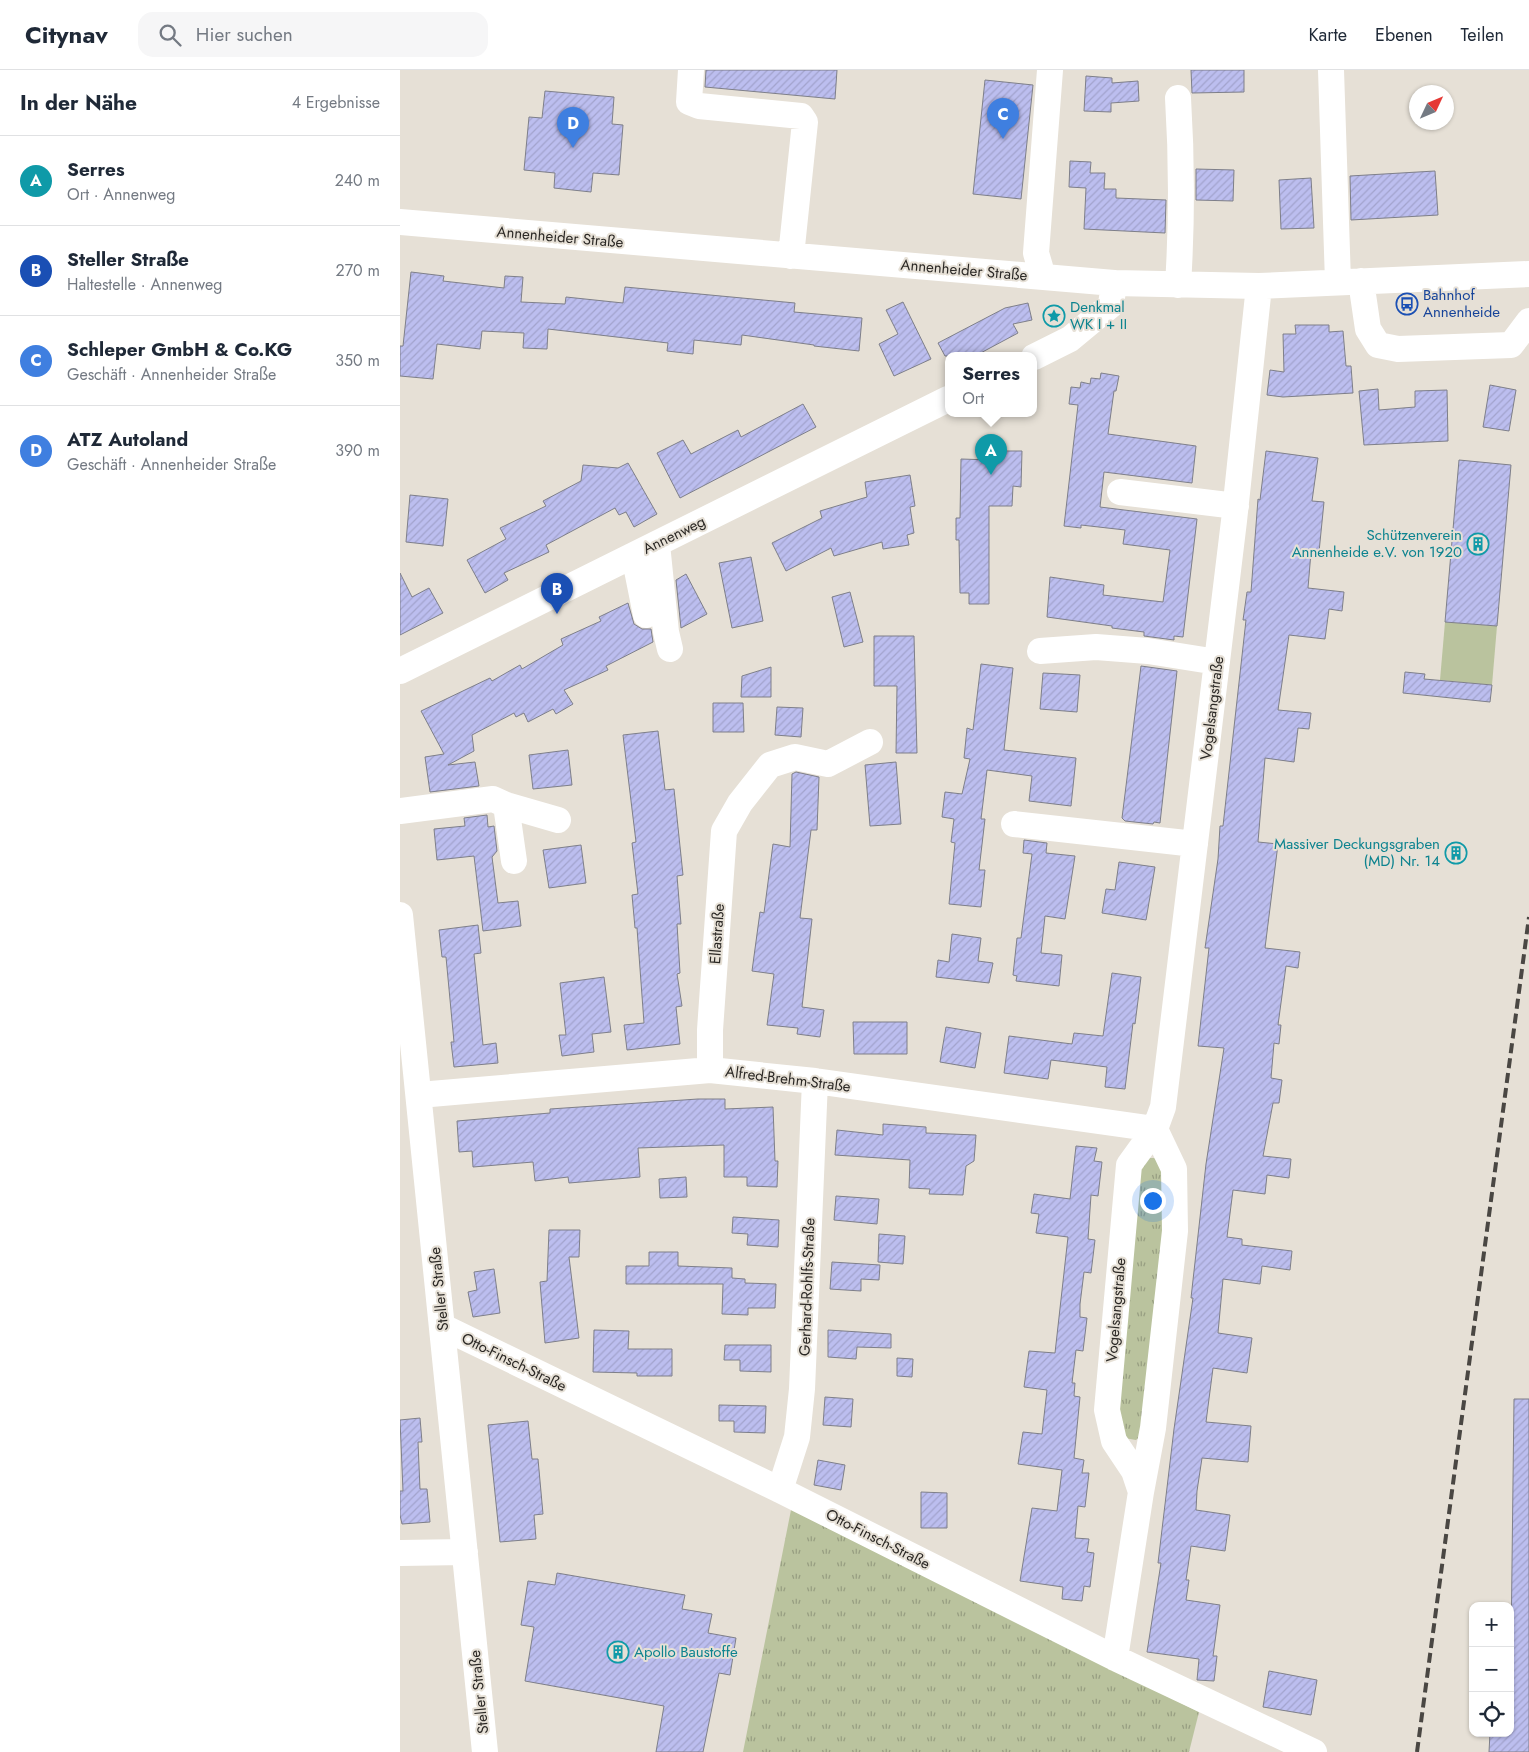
<!DOCTYPE html>
<html lang="de">
<head>
<meta charset="utf-8">
<style>
	:root { --surface:#fff; --page:#f6f6f7; --text:#1f2937; --muted:#747a83; --line:#e0e1e3; --accent:#8f640b }
	body { margin:0; font-family:Jost,sans-serif; background:var(--page); color:var(--text) }
	.controls { position:absolute; right:15px; bottom:15px; display:grid; overflow:hidden; border-radius:10px; box-shadow:0 1px 4px #0004 }
	.controls button { width:45px; height:45px; display:grid; place-items:center; padding:0; border:0; border-bottom:1px solid var(--line); background:var(--surface); color:var(--text); font:25px sans-serif }
	.compass { position:absolute; left:1009px; top:15px; width:45px; height:45px; border-radius:50%; background:var(--surface); box-shadow:0 1px 4px #0004; rotate:46deg }
	.you { position:absolute; left:752px; top:1130px; width:18px; height:18px; margin:-12px; border:4px solid #fff; border-radius:50%; background:#1a73e8; box-shadow:0 0 0 8px #1a73e833 }
	.badge { display:grid; place-items:center; width:32px; height:32px; border-radius:50%; background:var(--accent); color:#fff; font-size:16px; font-weight:700 }
	.pin { position:absolute; translate:-50% -41px; filter:drop-shadow(0 1px 2px #0008) }
	.pin::after { content:''; position:absolute; top:26px; width:18px; height:15px; background:inherit; clip-path:polygon(0 0,100% 0,50% 100%) }
	.popup { position:absolute; left:545px; top:282px; width:92px; height:65px; box-sizing:border-box; display:grid; place-content:center; border-radius:10px; background:var(--surface); filter:drop-shadow(0 1px 4px #0005); font-size:16px; white-space:nowrap; color:var(--muted) }
	.popup b { font-size:19px; color:var(--text) }
	.popup::after { content:''; position:absolute; left:50%; top:100%; margin-left:-10px; border:10px solid transparent; border-top-color:var(--surface) }
	.list { margin:0; padding:0; list-style:none }
	h2 { display:flex; justify-content:space-between; align-items:center; height:65px; margin:0; padding:0 20px; font-size:21px }
	h2 small { font-size:16px; font-weight:400; color:var(--muted) }
	.list li { display:grid; grid-template-columns:32px 1fr auto; gap:15px; align-items:center; box-sizing:border-box; height:90px; padding:0 20px; border-top:1px solid var(--line) }
	.list b { display:block; font-size:19px; white-space:nowrap }
	.list p { margin:0; font-size:16px; white-space:nowrap; color:var(--muted) }
	.list em { font-size:16px; font-style:normal; color:var(--muted) }
	.icon { flex:none; width:28px; height:28px; fill:none; stroke:currentColor; stroke-width:2; stroke-linecap:round; stroke-linejoin:round }
	.map { position:relative; flex:none; width:1129px; height:1682px; overflow:hidden }
	header { display:flex; align-items:center; gap:30px; box-sizing:border-box; height:70px; padding:0 25px; background:var(--surface); border-bottom:1px solid var(--line) }
	header strong { font-size:24px }
	nav { display:flex; gap:28px; margin-inline-start:auto; font-size:18px }
	.search { width:350px; height:45px; background:var(--page); display:flex; align-items:center; gap:12px; box-sizing:border-box; padding:0 18px; border-radius:15px; color:var(--muted); font-size:19px }
	main { display:flex }
	aside { flex:1; background:var(--surface) }
	.map>svg:first-child { display:block }
</style>
</head>
<body>
<header>
<strong>Citynav</strong>
<div class="search"><svg class="icon" aria-label="search" viewBox="0 0 24 24"><circle cx="10" cy="10" r="6"/><path d="M15 15l6 6"/></svg>Hier suchen</div>
<nav><a>Karte</a><a>Ebenen</a><a>Teilen</a></nav>
</header>
<main>
<aside>
<h2>In der Nähe<small>4 Ergebnisse</small></h2>
<ul class="list">
<li><span class="badge" style="background:#0f9aa8">A</span><div><b>Serres</b><p>Ort · Annenweg</p></div><em>240 m</em></li>
<li><span class="badge" style="background:#1a4fb4">B</span><div><b>Steller Straße</b><p>Haltestelle · Annenweg</p></div><em>270 m</em></li>
<li><span class="badge" style="background:#3f7fe0">C</span><div><b>Schleper GmbH &amp; Co.KG</b><p>Geschäft · Annenheider Straße</p></div><em>350 m</em></li>
<li><span class="badge" style="background:#3f7fe0">D</span><div><b>ATZ Autoland</b><p>Geschäft · Annenheider Straße</p></div><em>390 m</em></li>
</ul>
</aside>
<div class="map">
<svg width="1129" height="1682" viewBox="0 0 1129 1682">
	<defs>
		<pattern id="grass-tufts" width="24" height="20" patternUnits="userSpaceOnUse" patternTransform="scale(1.25)"><rect width="24" height="20" fill="#bac39e"/><path d="M3 7l-1-3M5 7V3M7 7l1-3M15 17l-1-3M17 17v-4M19 17l1-3" fill="none" stroke="#979e81"/></pattern>
		<pattern id="building-hatch" width="6" height="6" patternUnits="userSpaceOnUse" patternTransform="scale(1.25)"><rect width="6" height="6" fill="#bcbeef"/><path d="M-1 1l2-2M0 6l6-6M5 7l2-2" fill="none" stroke="#a2a3cd"/></pattern>
	</defs>
	<rect width="100%" height="100%" fill="#e6e0d6"/>
	<!-- grass -->
	<path fill="url(#grass-tufts)" d="M742,1088H754L761,1092L765,1182L745,1362L736,1370L724,1368L714,1329Z
		M391,1440L799,1642L789,1682H343Z"/>
	<!-- garden -->
	<path fill="#bac39e" d="M1045,552L1097,556L1092,615L1040,610Z"/>
	<!-- building -->
	<path fill="url(#building-hatch)" stroke="#7e7f89" d="M306,0H437L435,29L305,17Z
		M791,0H844V22L792,23Z
		M686,6L712,8V13L738,11L739,31L711,33V42L684,41Z
		M585,10L633,15L621,129L573,124Z
		M145,21L214,27L212,54L223,55L219,105L193,103L191,122L154,118L155,103L124,100L129,47L142,48Z
		M670,91L691,92L690,103H705L704,119H716V128L766,130L765,163L684,159L686,118L669,117Z
		M796,99L834,100L833,131L796,130Z
		M1035,101L1038,145L951,150L950,106Z
		M911,108L914,158L881,159L879,110Z
		M11,202L44,206L43,211L104,218L105,206L123,207L121,232L165,234L166,227L223,233L225,217L395,233L394,242L462,248L459,281L414,276V275L342,265L341,275L294,270L293,284L267,281L268,273L148,259L147,279L123,278L124,263L82,261L80,279L37,274L33,309L0,306V276H3Z
		M503,232L531,289L494,306L479,274L498,264L486,240Z
		M628,233L632,250L613,254L618,263L575,286H545L538,273L605,238Z
		M895,255H929V262L943,261L946,296H951L953,323L883,327L867,325L870,300L884,302L883,264H896Z
		M701,303L719,306L716,321H714L708,364L796,376L792,413L704,402L700,437L797,449L783,567L774,566V570L744,566V562L712,558V556L647,547L650,507L704,515L703,525L763,532L770,480L723,474L725,460L681,455V458L664,456L678,335L669,334L671,317L680,318L681,312L690,314L691,308L700,309Z
		M1090,315L1116,320L1109,361L1083,357Z
		M978,319L979,340L1015,337V321L1047,320L1048,371L964,375L959,321Z
		M403,334L416,357L280,428L257,383L283,370L291,384L338,360L341,367Z
		M591,381H622L621,417L613,416L612,436H589V534H569V523H560L559,470H556V448H560L561,389L591,390Z
		M866,381L918,388L912,431L924,432L919,482H911L908,518L944,522L942,541L929,539L925,569L889,565L878,640L911,643L909,659L898,658L894,692L865,688L858,772L878,774L865,878L900,882L898,898L886,896L878,955H881L879,974L874,973L871,1008L882,1010L879,1033H873L863,1086L891,1089L889,1108L867,1105L865,1124L833,1120L827,1167L842,1169V1175L892,1181L890,1200L862,1196L860,1214L823,1209L818,1263L852,1268L847,1303L813,1298L806,1352L851,1356L848,1392L802,1388L797,1421L796,1440L830,1445L825,1481L791,1476L786,1510H789L786,1530L820,1535L813,1586H817L814,1611L797,1610L799,1589L747,1582L761,1493H758L774,1359L793,1228H791L806,1094L824,978L798,976L809,878H805L818,789L820,756H823L846,550H843L847,522H851L858,429L860,430Z
		M1059,390L1111,395L1097,556L1045,552Z
		M228,393L257,444L234,457L226,442L219,445L215,438L146,475L149,482L104,503L108,510L85,523L67,490L106,469L100,458L146,436L143,431L181,411L183,395L218,398Z
		M510,405L515,436L510,437L514,463L507,465L509,475L483,479L482,472L434,486L431,478L386,501L372,473L422,448L420,441L467,427L465,412Z
		M10,425L48,429L43,476L6,472Z
		M351,487L363,551L332,558L319,493Z
		M0,503L12,527L29,518L43,543L0,565Z
		M286,504L307,544L281,558L276,510Z
		M450,522L463,572L444,577L432,527Z
		M228,533L234,554L242,559H251L253,572L206,596L208,600L164,620L173,634L156,644L153,639L128,652L124,643L116,647L114,643L72,665L74,681L48,695L75,692L79,716L30,722L25,687L44,684L21,641L90,608L92,611L120,595L122,599L163,575L161,569L201,551L199,547Z
		M474,566H514L517,683H496L497,616H474Z
		M581,594L613,598L604,680L676,688L671,736L629,731L632,706L587,700L581,749H585L579,800H585L581,837L549,834L555,773L551,772L554,749L542,747L545,722L562,724L570,689L564,688L567,658L573,660Z
		M741,596L777,601L760,753L754,752L753,754L725,751L722,748Z
		M371,597V627H341L342,606Z
		M1005,602L1025,604L1024,609L1092,615L1090,632L1003,623Z
		M643,603L680,605L677,642L640,639Z
		M313,633H343L344,662H313Z
		M377,637L403,638L401,667L375,665Z
		M258,661L265,720L274,719L283,805L277,806L281,854H277L280,903L277,904L282,936L276,937L280,974L227,980L224,955L244,953L237,858H235L232,825L238,824L232,773L236,772L223,665Z
		M168,680L172,715L133,719L129,685Z
		M496,692L501,754L470,756L465,695Z
		M396,702L419,707L417,760H411L400,848L412,849L402,937L424,940L420,967L397,964L398,958L367,955L374,904L352,901L360,842L364,843L373,774L390,777L392,704Z
		M87,745L88,757L94,756L97,781L92,787L98,833L118,831L121,856L83,861L74,786L37,790L34,759L65,756L64,748Z
		M624,770L647,773L646,783L675,786L665,849L645,846L641,883L662,885L659,916L616,911L617,906L613,905L617,868H621L632,784L623,783Z
		M181,775L186,813L149,818L143,780Z
		M719,792L755,797L746,850L702,843L706,819L715,820Z
		M78,855L81,883L74,884L83,975L96,973L98,993L54,997L51,972H54L46,887H42L39,860Z
		M552,864L581,868L578,891L593,893L589,913L536,907L538,890L549,892Z
		M712,903L741,907L735,954L733,953L725,1019L705,1017L707,997L651,990L648,1009L604,1003L609,966L672,974L674,963L703,966Z
		M204,907L211,962L192,964L194,982L162,986L159,965H166L160,913Z
		M453,952H507V984H454Z
		M546,957L581,963L575,998L540,992Z
		M298,1029H325V1039L373,1037L375,1091H378L377,1117L347,1116V1107H324V1075L238,1078L240,1107L169,1113L168,1107L135,1111L133,1092L73,1097L72,1081L59,1082L57,1051L150,1043V1039Z
		M483,1054L526,1057V1063L576,1065L574,1091L566,1096L563,1125L529,1124L530,1119L509,1118L510,1090L435,1085L437,1060L483,1065Z
		M676,1076L697,1078L694,1091L702,1092L698,1126L691,1125L688,1169L695,1170L691,1203L684,1202L680,1234V1247L687,1248L683,1281L676,1280L672,1313H675L674,1326L680,1327L674,1388L684,1390L682,1403H689L685,1437L678,1436L675,1468L689,1469L687,1482L694,1483L690,1517L684,1516L682,1531L662,1529L663,1517L620,1511L632,1438L657,1441L662,1400L618,1394L623,1362L642,1364L647,1320L624,1317L629,1281L655,1283L668,1167L636,1163L639,1144L631,1143L634,1124L670,1129Z
		M286,1107L287,1127L260,1128L259,1109Z
		M436,1126L479,1129L477,1154L434,1150Z
		M333,1147L379,1150L378,1177L347,1175L348,1164L332,1163Z
		M149,1160H180L179,1187H169L179,1268L145,1273L140,1212L147,1211Z
		M479,1164L505,1166L503,1194L478,1192Z
		M249,1182H278V1196L332,1198V1208L345,1209V1213L376,1214L375,1238H348V1245L322,1244L323,1214H226V1196H249Z
		M432,1192L480,1195L479,1210L461,1209V1221L430,1219Z
		M94,1199L100,1243L73,1247L68,1222L77,1220L74,1202Z
		M194,1260L229,1261L228,1279H272V1306H237V1303L193,1302Z
		M428,1260L491,1264V1278L457,1277L456,1289L428,1287Z
		M325,1275H371V1302L340,1301V1290H324Z
		M497,1288L513,1289L512,1307L497,1306Z
		M425,1327L453,1329L451,1357L423,1355Z
		M1114,1329H1129V1682H1089L1090,1663H1110Z
		M319,1335L366,1336L365,1363L334,1362V1351H319Z
		M20,1348L22,1372H18L20,1419H27L30,1452L2,1454L0,1445V1421H3L0,1350Z
		M128,1351L132,1389H138L143,1444L134,1445L136,1469L100,1472L88,1355Z
		M418,1390L445,1395L441,1420L414,1415Z
		M521,1422L547,1423V1458H521Z
		M157,1503L285,1525L282,1539L312,1544L308,1563L336,1568L330,1605L319,1603L303,1682H256L264,1636L125,1611L134,1557L121,1555L128,1511L155,1515Z
		M869,1601L917,1610L911,1645L863,1637Z"/>
	<g fill="none" stroke-linecap="round" stroke-linejoin="round">
		<!-- minor -->
		<path stroke="#fff" stroke-width="26" d="M291,0L289,32L299,36L401,46L405,52L391,186
			M931,0L938,212
			M0,152L714,213L859,216L1129,204
			M643,207L636,183L650,0
			M961,211L968,259L978,275L998,279L1111,275L1129,251
			M778,215C782,152 782,91 778,28
			M634,287L670,269L711,235L714,213
			M720,422L836,436
			M257,474L266,562L270,579
			M234,485L246,545
			M640,581L696,577L748,581L817,592
			M0,601L548,329
			M106,735L114,791
			M0,741L93,729L106,735L158,750
			M614,754L795,774
			M0,845L85,1682
			M310,1000V960L324,761L340,733L370,695L395,687L428,694L470,672
			M19,1025L310,1000L415,1011L755,1059
			M43,1257L380,1420L715,1588L914,1682
			M380,1420L397,1367L402,1319L415,1011
			M741,1422L734,1401L714,1371L707,1340L729,1095L755,1059L763,1037L834,451L859,216
			M0,1483L65,1482
			M715,1588L741,1422L753,1358L775,1161L774,1099L755,1059"/>
		<!-- rail -->
		<path stroke="#4a4743" stroke-width="4" stroke-dasharray="10 5" stroke-linecap="butt" d="M1017,1682L1129,847"/>
	</g>
	<!-- icons -->
	<defs>
		<g id="bus-ring" transform="scale(1.125)"><circle r="9.5" fill="#e6e0d6" stroke="#1a4fb4" stroke-width="1.5"/><path d="M-5-6H5V4H4V6H2V4H-2V6H-4V4H-5ZM-3.5-4V0h7V-4ZM-3.5 1.2v1.5H-2V1.2ZM2 1.2v1.5H3.5V1.2Z" fill="#1a4fb4"/></g>
		<g id="sight-ring" transform="scale(1.125)"><circle r="9.5" fill="#e6e0d6" stroke="#0f9aa8" stroke-width="1.5"/><path d="M0-6L1.8-2.2L6-1.7L2.9 1.2L3.7 5.4L0 3.3L-3.7 5.4L-2.9 1.2L-6-1.7L-1.8-2.2Z" fill="#0f9aa8"/></g>
		<g id="building-ring" transform="scale(1.125)"><circle r="9.5" fill="#e6e0d6" stroke="#0f9aa8" stroke-width="1.5"/><path d="M-4-6H4V6H1V3H-1V6H-4ZM-2.5-4.3h1.7v1.8h-1.7ZM.8-4.3h1.7v1.8H.8ZM-2.5-1h1.7V.8h-1.7ZM.8-1h1.7V.8H.8Z" fill="#0f9aa8"/></g>
	</defs>
	<g fill-rule="evenodd">
		<use href="#bus-ring" x="1007" y="234"/>
		<use href="#sight-ring" x="654" y="246"/>
		<use href="#building-ring" x="1078" y="474"/>
		<use href="#building-ring" x="1056" y="783"/>
		<use href="#building-ring" x="218" y="1582"/>
	</g>
	<g text-anchor="middle" dominant-baseline="central" stroke-width="4" stroke-linejoin="round" paint-order="stroke">
		<!-- street labels -->
		<g font-size="15" fill="#2b2825" stroke="#e6e0d6">
			<text transform="translate(160 167) rotate(5)">Annenheider Straße</text>
			<text transform="translate(564 200) rotate(5)">Annenheider Straße</text>
			<text transform="translate(274 465) rotate(-26)">Annenweg</text>
			<text transform="translate(812 638) rotate(-83)">Vogelsangstraße</text>
			<text transform="translate(317 864) rotate(-86)">Ellastraße</text>
			<text transform="translate(388 1009) rotate(7)">Alfred-Brehm-Straße</text>
			<text transform="translate(407 1217) rotate(-88)">Gerhard-Rohlfs-Straße</text>
			<text transform="translate(39 1219) rotate(-96)">Steller Straße</text>
			<text transform="translate(716 1240) rotate(-85)">Vogelsangstraße</text>
			<text transform="translate(114 1292) rotate(26)">Otto-Finsch-Straße</text>
			<text transform="translate(478 1469) rotate(27)">Otto-Finsch-Straße</text>
			<text transform="translate(79 1622) rotate(-96)">Steller Straße</text>
		</g>
		<!-- transit labels -->
		<g font-size="15" fill="#164399" stroke="#e6e0d6" text-anchor="start">
			<text x="1023" y="225">Bahnhof<tspan x="1023" dy="17">Annenheide</tspan></text>
		</g>
		<!-- culture labels -->
		<g font-size="15" fill="#0d838f" stroke="#e6e0d6" text-anchor="start">
			<text x="670" y="237">Denkmal<tspan x="670" dy="17">WK I + II</tspan></text>
			<text x="1062" y="465" text-anchor="end">Schützenverein<tspan x="1062" dy="17">Annenheide e.V. von 1920</tspan></text>
			<text x="1040" y="774" text-anchor="end">Massiver Deckungsgraben<tspan x="1040" dy="17">(MD) Nr. 14</tspan></text>
			<text x="234" y="1582">Apollo Baustoffe</text>
		</g>
	</g>
</svg>
<div class="controls">
<button>+</button>
<button>−</button>
<button><svg class="icon" aria-label="locate" viewBox="0 0 24 24"><circle cx="12" cy="12" r="6"/><path d="M12 2v4M12 18v4M2 12h4M18 12h4"/></svg></button>
</div>
<svg class="compass" viewBox="-18 -18 36 36"><path d="M0-13l5 13h-10z" fill="#e53935"/><path d="M0 13l5-13h-10z" fill="#747a83"/></svg>
<div class="you"></div>
<div class="pin badge" style="left:591px;top:405px;background:#0f9aa8">A</div>
<div class="popup"><b>Serres</b>Ort</div>
<div class="pin badge" style="left:157px;top:544px;background:#1a4fb4">B</div>
<div class="pin badge" style="left:603px;top:69px;background:#3f7fe0">C</div>
<div class="pin badge" style="left:173px;top:78px;background:#3f7fe0">D</div>
</div>
</main>
</body>
</html>
